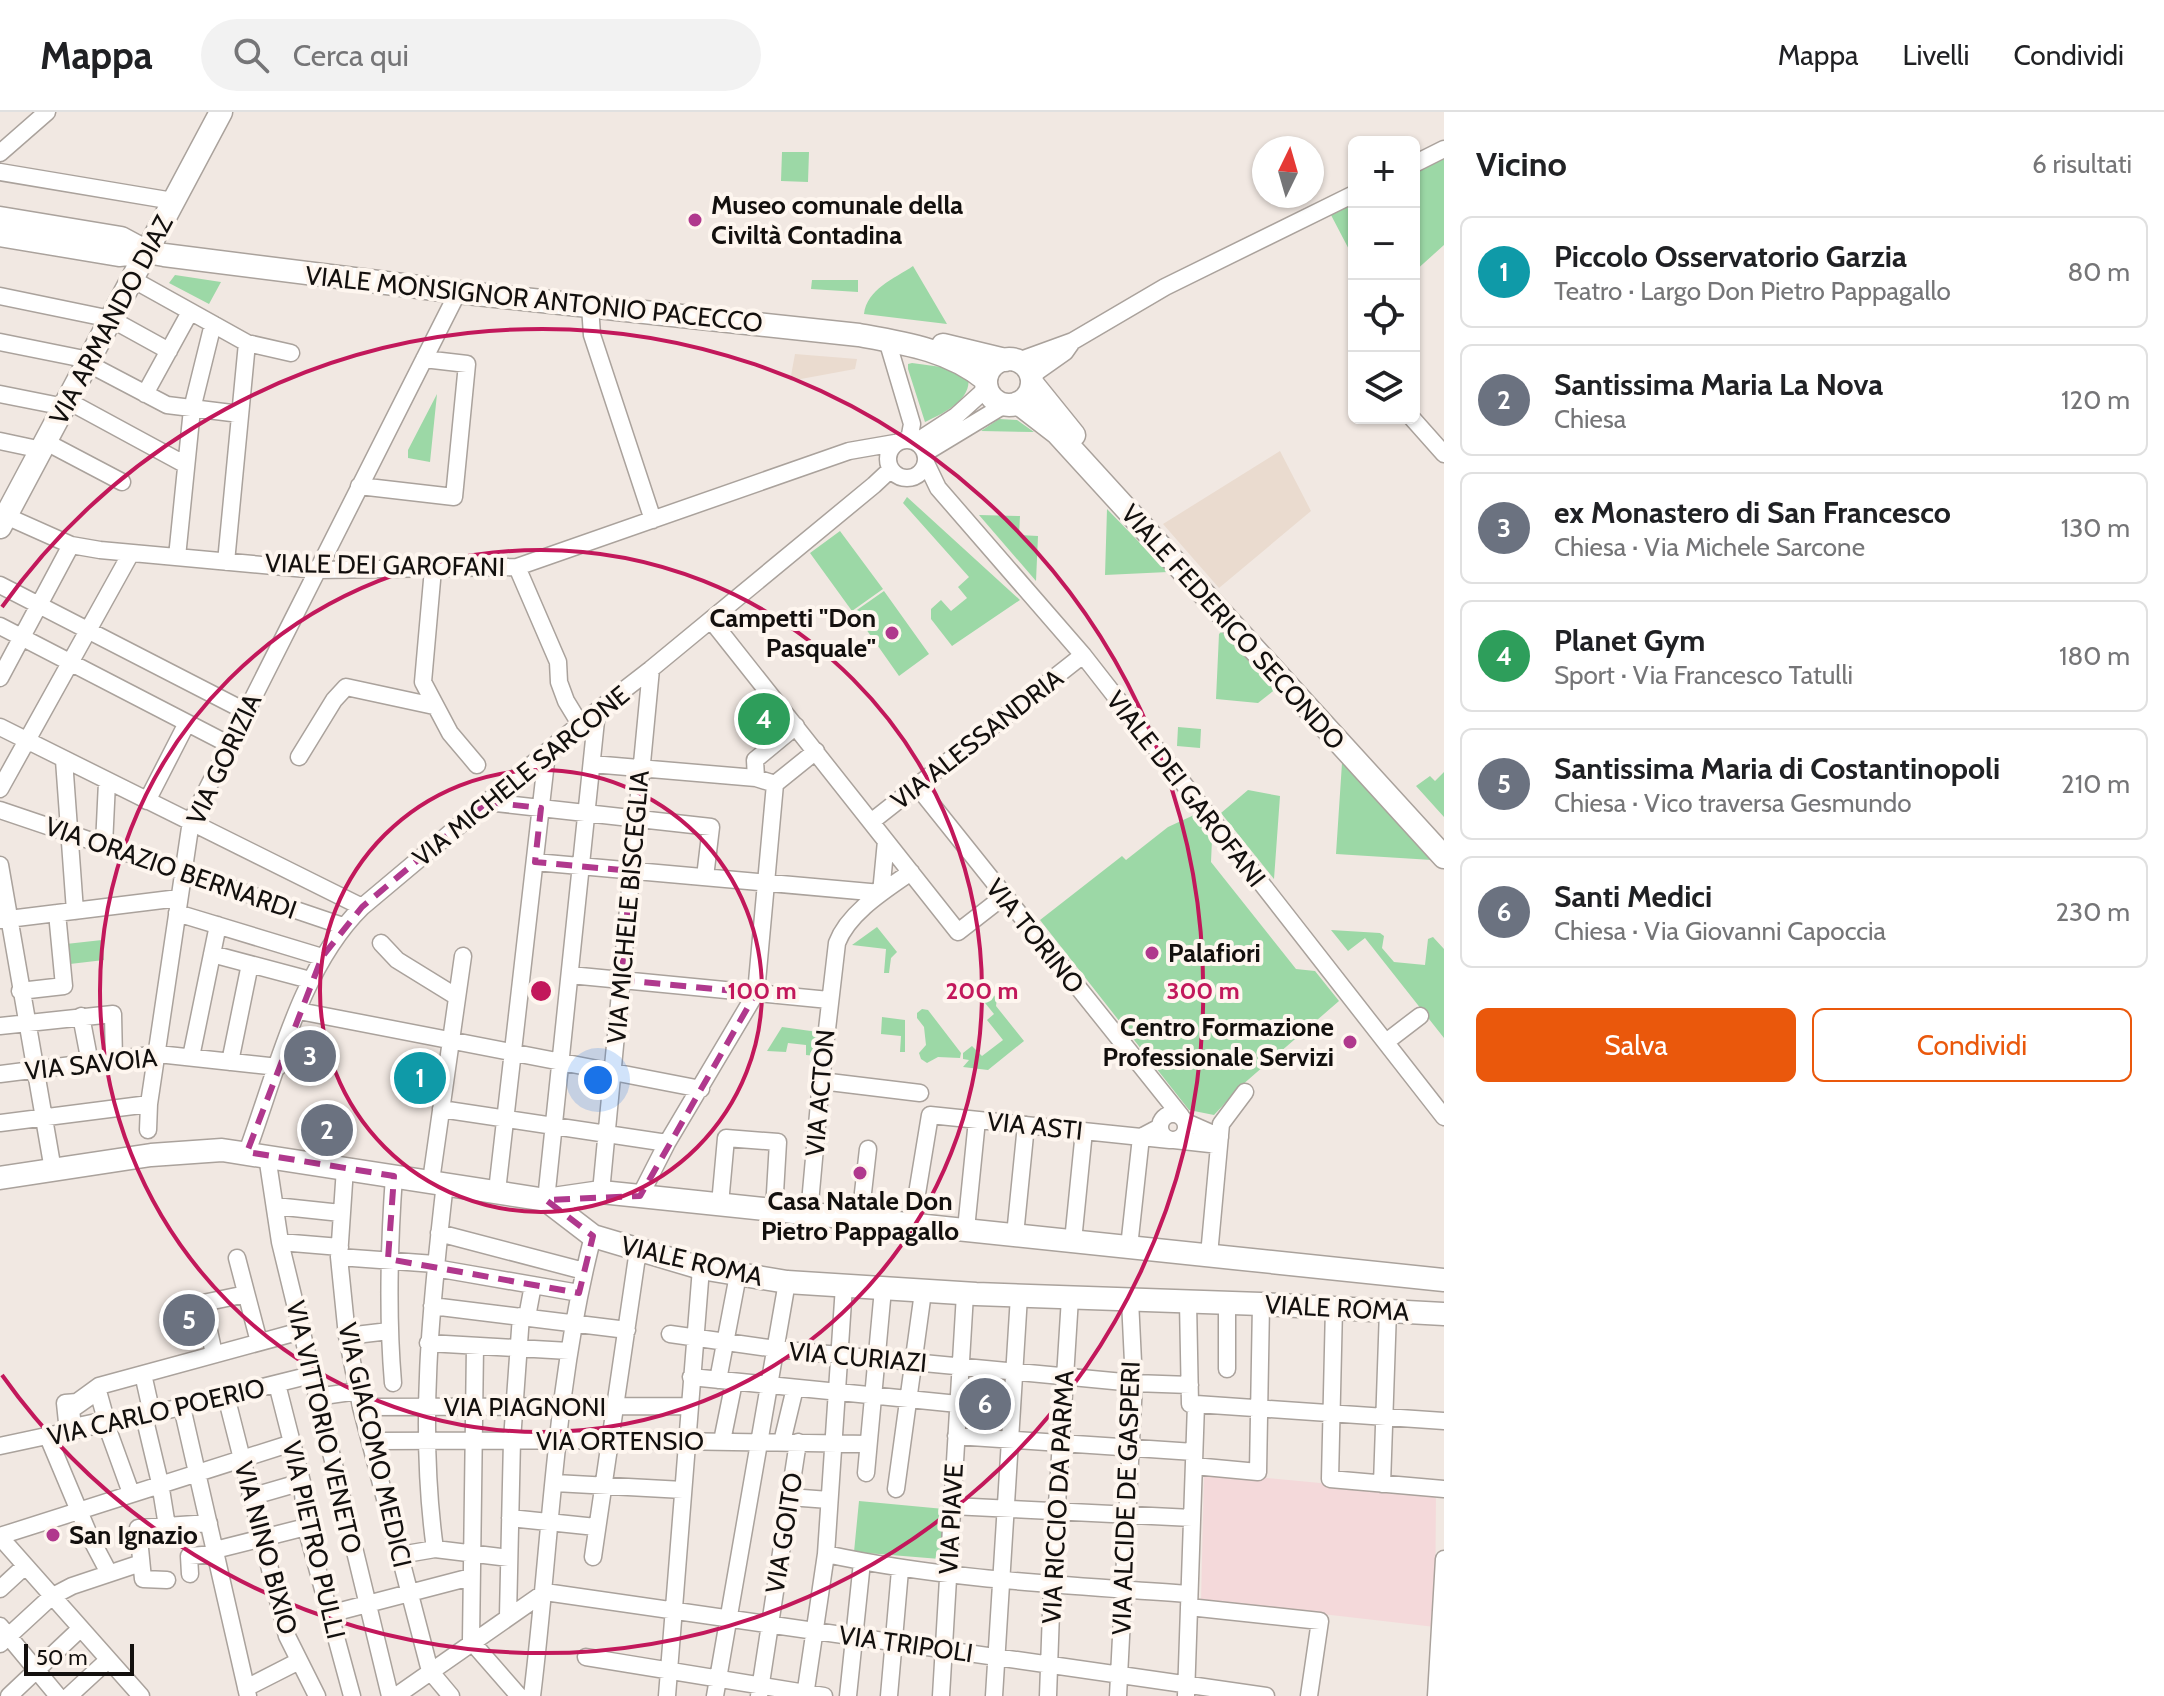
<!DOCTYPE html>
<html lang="it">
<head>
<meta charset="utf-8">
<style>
	:root { --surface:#fff; --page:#f2f2f2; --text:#202124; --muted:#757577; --line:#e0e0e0; --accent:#ea580c }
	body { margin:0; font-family:Cabin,sans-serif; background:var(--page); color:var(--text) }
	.controls { position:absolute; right:24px; top:24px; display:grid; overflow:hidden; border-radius:12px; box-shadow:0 2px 6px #0004 }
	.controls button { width:72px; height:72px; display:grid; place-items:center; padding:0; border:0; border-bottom:2px solid var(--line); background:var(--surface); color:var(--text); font:40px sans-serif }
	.compass { position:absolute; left:1252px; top:24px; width:72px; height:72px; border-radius:50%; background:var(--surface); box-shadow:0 2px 6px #0004; rotate:5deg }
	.scale { position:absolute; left:24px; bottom:20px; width:110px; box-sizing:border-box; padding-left:8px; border:4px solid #13100e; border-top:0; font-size:22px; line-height:28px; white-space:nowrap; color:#13100e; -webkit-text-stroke:6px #fef6ef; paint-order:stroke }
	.you { position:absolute; left:598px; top:968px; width:28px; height:28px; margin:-20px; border:6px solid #fff; border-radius:50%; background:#1a73e8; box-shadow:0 0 0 12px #1a73e833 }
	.badge { display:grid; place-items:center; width:52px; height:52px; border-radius:50%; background:var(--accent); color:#fff; font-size:26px; font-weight:700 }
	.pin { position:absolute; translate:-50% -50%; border:4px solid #fff; box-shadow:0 2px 8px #0006 }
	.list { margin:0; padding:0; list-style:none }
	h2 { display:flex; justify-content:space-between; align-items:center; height:104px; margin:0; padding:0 32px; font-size:34px }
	h2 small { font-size:26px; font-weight:400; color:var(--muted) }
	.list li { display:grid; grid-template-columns:52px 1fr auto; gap:24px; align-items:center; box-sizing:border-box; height:112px; margin:0 16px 16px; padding:0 16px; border:2px solid var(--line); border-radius:12px }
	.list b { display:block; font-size:30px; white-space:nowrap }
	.list p { margin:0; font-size:26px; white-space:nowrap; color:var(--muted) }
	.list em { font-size:26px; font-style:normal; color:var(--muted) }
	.actions { display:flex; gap:16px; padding:24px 32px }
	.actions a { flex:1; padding:18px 0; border:2px solid var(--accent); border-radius:12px; text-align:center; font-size:28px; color:var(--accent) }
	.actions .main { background:var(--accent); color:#fff }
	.icon { flex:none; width:44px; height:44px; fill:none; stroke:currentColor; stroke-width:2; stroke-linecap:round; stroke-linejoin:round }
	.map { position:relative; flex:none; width:1444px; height:1584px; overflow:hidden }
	header { display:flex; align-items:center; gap:48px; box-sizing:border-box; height:112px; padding:0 40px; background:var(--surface); border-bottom:2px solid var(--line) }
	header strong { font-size:38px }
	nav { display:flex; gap:44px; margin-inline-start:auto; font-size:28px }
	.search { width:560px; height:72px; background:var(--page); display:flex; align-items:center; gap:20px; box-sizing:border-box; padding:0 28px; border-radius:44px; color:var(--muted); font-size:30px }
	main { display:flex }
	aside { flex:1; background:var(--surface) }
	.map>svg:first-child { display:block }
</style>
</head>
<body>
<header>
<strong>Mappa</strong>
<div class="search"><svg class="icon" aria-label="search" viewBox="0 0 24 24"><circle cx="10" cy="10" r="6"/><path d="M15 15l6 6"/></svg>Cerca qui</div>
<nav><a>Mappa</a><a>Livelli</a><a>Condividi</a></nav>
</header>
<main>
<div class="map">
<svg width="1444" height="1584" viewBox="0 0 1444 1584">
	<rect width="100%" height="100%" fill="#f1e8e2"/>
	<!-- built -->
	<path fill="#eadbcf" d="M795,242L857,247L855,257L790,269Z
		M1280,339L1311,399L1219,476L1163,412Z"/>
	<!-- education -->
	<path fill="#f4d9da" d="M1204,1360L1436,1382L1435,1515L1201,1488Z"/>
	<!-- green -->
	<path fill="#9cd8a6" d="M782,40H809L808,70L781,69Z
		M1444,47V133L1414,160V60Z
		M1354,91V147L1331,103Z
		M913,154L947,212L864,202C867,177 894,167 913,154Z
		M175,163L221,170L209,192L169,171Z
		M812,168H858V180L811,177Z
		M912,251L956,257L968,265C973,287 943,302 925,310L908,257V252Z
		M437,282L430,350L408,346V338Z
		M999,307L1017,308L1034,320L981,319Z
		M907,385L1020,488L952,534L931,507V497L941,488L951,499L967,486L958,475L969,465L903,391Z
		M1107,397L1168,460L1105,463Z
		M979,403L1020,404L1019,423L1038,424L1036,469Z
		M840,419L883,477L852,499L810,441Z
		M884,479L929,542L899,564L854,500Z
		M1224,517L1277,576L1258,591L1216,587L1219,522Z
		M1178,615L1201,617L1200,636L1177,634Z
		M1342,651L1432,748L1336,742Z
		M1444,660V705L1416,674L1430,664L1435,669Z
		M1248,678L1280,684L1274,767L1221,701Z
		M1194,703L1212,727L1211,750L1296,857L1315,859L1339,889L1241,974L1214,1003L1189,998L1040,808L1122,744L1126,748L1168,715Z
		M877,815L897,840L891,846L889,861H884L886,837L852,833Z
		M1331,818L1380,821L1384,824L1382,836L1394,850L1425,853L1428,827L1433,825L1444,837V926L1365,826L1348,839Z
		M102,828L104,848L70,852L66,832Z
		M984,879L991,880L997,887L996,894L1024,929L988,958L963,955L969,948L963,947V941L972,934L982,944L1003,928L987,908L994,902L981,886Z
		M922,897L928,898L961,941L960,946L938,945L927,951L921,947L919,941L926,933L924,915L917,906V901Z
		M882,905L905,908V940H900L901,924L881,922Z
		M782,915L818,920L815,944L806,943V933L788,931L786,940L767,939Z
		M859,1389L944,1397L940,1447L854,1440Z"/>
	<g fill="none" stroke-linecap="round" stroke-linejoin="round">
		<!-- street casing -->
		<g stroke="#aaa29c" stroke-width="19">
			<path id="street" d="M0,41L47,0
				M1414,52L1444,37
				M0,60L173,89
				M132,167L247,231L291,241
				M0,184L111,207L169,239
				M590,194L592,223L653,408
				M887,228L912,312L909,328
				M0,230L89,248
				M1018,249L1073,229L1165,175L1354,82
				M87,251L167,293L240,302
				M1031,264L1065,240L1072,230
				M0,282L65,295
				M145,282L190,200
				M68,289L186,353
				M1412,306L1444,342
				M888 347a19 19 0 1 1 38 0a19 19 0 1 1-38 0Z
				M0,329L42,338
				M46,330L122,370
				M916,330L956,304L987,276
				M925,341L1006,292
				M926,351L938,376L1083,543L1444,1005
				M359,374L454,385L467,252L424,247
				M6,404L71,433L100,438L317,458L517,455L849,339L895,331
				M177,445L192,297L213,212
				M226,450L247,231
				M517,455L558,550L559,570L566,589L580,612
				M433,457L423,570L450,621L477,653
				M0,473L245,599
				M711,508L958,820L1003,785
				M0,514L228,632
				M0,566L71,433
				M0,615L362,795
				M299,645L334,588L346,575L434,594
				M64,648L75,799
				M592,652L756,666L775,672L756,881L667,1031L640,1084
				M756,666L755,648L796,614
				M775,672L816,639
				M917,674L1181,1004
				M0,677L131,441
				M147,689L187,611
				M487,690L711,715L705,765
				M0,698L343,814
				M871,710L1083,543
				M104,733L107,670
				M535,750L881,781
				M0,753L53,1058
				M881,781L886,729
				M177,801L322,845
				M0,808L179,786
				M381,831L397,848L457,885
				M212,842L310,868
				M570,863L829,888
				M20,879L64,874L57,801
				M299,899L701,977
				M81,904L90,951
				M0,914L113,902L114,948
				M1386,930L1420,904
				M191,945L218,813
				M230,950L250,852
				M0,962L158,942L278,955
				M821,969L920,981
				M441,997L667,1031
				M1160 1015a13 13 0 1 1 26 0a13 13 0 1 1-26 0Z
				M1186,1010L1220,1025
				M0,1011L149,992
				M148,1018L149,992L191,709L458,180
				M1174,1028L1219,1033
				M247,1040C277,959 300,856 362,795L580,612L651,557L874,373L890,358
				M267,1044L280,1130L390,1584
				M345,1056L339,1145L347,1224L361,1295L430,1559L451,1584
				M431,1069L463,844
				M497,1079L547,641
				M601,1080L651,557
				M546,1088L597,599
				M720,1092L726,1026L778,1030L774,1098
				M275,1094L341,1101
				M809,1102L821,969L837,831C848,801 885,778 911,760
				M860,1107L868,1037
				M912,1112L930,1003L1170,1028
				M966,1117L977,1008
				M439,1121L584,1159
				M1015,1123L1026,1013
				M1073,1129L1084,1019
				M280,1130L340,1135
				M1129,1135L1141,1025L1160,1015
				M1209,1143L1221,1012L1245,980
				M339,1145L435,1152
				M237,1146L259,1230
				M435,1156L579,1181
				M1227,1191V1257
				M432,1194L627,1218
				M1334,1195L1330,1367L1444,1377
				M527,1205L533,1173
				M670,1222L776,1237L1134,1271L1190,1273
				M347,1224L389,1219
				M428,1231L569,1239
				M475,1234L471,1529L519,1584
				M214,1242L203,1191L246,1182
				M143,1262L152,1302
				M691,1265L958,1292
				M718,1268L738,1163
				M393,1271C387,1201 389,1134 394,1064
				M277,1272L302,1370L306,1415L352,1584
				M98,1279L106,1308L73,1315L71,1298Z
				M226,1284L287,1524L317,1584
				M316,1285L358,1279
				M1196,1292L1444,1309
				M182,1295L248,1584
				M361,1295L689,1294
				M144,1304L160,1371L167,1414
				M106,1312L131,1381
				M68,1320L65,1291L77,1290L99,1274L301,1219
				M956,1324L1194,1340
				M48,1325L90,1425L109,1461
				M371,1329L609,1328L868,1332
				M722,1329L734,1270
				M782,1330L795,1276
				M0,1334L182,1295L311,1263
				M1194,1354L1258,1360L1261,1192
				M866,1361L883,1177
				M555,1371L683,1378
				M1382,1372L1388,1198
				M896,1377L923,1180
				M250,1385L302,1370
				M789,1385L829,1388
				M952,1394L1192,1406
				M510,1406L596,1415
				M0,1424L292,1331
				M0,1425L141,1584
				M435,1437C418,1315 431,1193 445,1071
				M215,1438L306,1415
				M826,1442C947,1468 1067,1473 1189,1482
				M400,1443L435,1437L509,1446
				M593,1445L638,1138
				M190,1462L189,1444L216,1442
				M167,1468L143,1467L138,1416L209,1411
				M0,1477L25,1454
				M545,1480L1266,1584
				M1189,1495L1320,1509L1309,1584
				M329,1502L471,1465
				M508,1504L512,1328L521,1204
				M0,1514L58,1584
				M0,1532L51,1485L72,1474L141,1451
				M586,1545L824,1584
				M246,1576L299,1549
				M9,1584L80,1517
				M69,1584L108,1548
				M396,1584L545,1480
				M532,1584C551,1431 554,1274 593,1124
				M667,1584L701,1156
				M715,1584L787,1170
				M759,1584L798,1330
				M805,1584L826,1442L844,1174
				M848,1584L862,1450
				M889,1584L900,1458
				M941,1584L965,1182
				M994,1584L1019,1184
				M1048,1584L1052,1472L1070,1186
				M1118,1584L1134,1271L1130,1188
				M1186,1584L1196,1292H1190L1188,1190
				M1436,1584L1444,1447"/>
		</g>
		<!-- secondary casing -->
		<g stroke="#aaa29c" stroke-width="25">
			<path id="secondary" d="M0,106L121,126L147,140L164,143L458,180L859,223C904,231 950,238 986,268
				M0,123L119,143L147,140
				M943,233L1005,248
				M986 270a23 23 0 1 1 46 0a23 23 0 1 1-46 0Z
				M1032,271L1074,323
				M1018,291L1057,321L1444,745
				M0,415L221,0
				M0,1066L151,1043L222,1038L546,1088L601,1080L640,1084L1444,1168
				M546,1088L593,1124L701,1156L787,1170L976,1182L1261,1192L1444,1202"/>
		</g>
		<!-- street -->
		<use href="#street" stroke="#fff" stroke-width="16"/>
		<!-- secondary -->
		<use href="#secondary" stroke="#fff" stroke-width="22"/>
	</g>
	<!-- marked area -->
	<path fill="none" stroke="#b0388d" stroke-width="6" stroke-dasharray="16 10" stroke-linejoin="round" d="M487,690L541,696L535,750L631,759L621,868L756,881L640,1084L546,1088L593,1124L579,1181L388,1147L394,1064L247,1040L322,845L362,795Z"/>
	<!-- distance rings -->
	<g fill="none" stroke="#c2185b" stroke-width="4">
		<circle cx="541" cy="879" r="221"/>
		<circle cx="541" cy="879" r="441"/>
		<path d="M2 495A662 662 0 1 1 2 1263"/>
	</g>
	<!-- markers -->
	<g fill="#b0388d" stroke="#fef6ef" stroke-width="3">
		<circle cx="695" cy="108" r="8"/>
		<circle cx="892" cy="521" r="8"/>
		<circle cx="1152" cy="841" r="8"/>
		<circle cx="1350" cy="930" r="8"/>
		<circle cx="860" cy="1061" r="8"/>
		<circle cx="53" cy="1423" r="8"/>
	</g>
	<g text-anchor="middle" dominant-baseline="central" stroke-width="8" stroke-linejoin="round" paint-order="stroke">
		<!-- poi labels -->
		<g font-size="26" font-weight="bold" fill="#13100e" stroke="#fef6ef" text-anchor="start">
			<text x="711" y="93">Museo comunale della<tspan x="711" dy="30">Civiltà Contadina</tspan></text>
			<text x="876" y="506" text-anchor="end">Campetti "Don<tspan x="876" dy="30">Pasquale"</tspan></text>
			<text x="1168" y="841">Palafiori</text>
			<text x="1334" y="915" text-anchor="end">Centro Formazione<tspan x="1334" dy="30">Professionale Servizi</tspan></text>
			<text x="860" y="1089" text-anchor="middle">Casa Natale Don<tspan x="860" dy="30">Pietro Pappagallo</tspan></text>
			<text x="69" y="1423">San Ignazio</text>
		</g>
		<!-- street labels -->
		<g font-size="26" fill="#13100e" stroke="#fef6ef">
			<text transform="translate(534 187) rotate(6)">VIALE MONSIGNOR ANTONIO PACECCO</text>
			<text transform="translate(111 208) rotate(-62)">VIA ARMANDO DIAZ</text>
			<text transform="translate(385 453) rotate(1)">VIALE DEI GAROFANI</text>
			<text transform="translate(1233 515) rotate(48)">VIALE FEDERICO SECONDO</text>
			<text transform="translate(977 627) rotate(-38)">VIA ALESSANDRIA</text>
			<text transform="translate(224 647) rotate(-65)">VIA GORIZIA</text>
			<text transform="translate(521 664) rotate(-39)">VIA MICHELE SARCONE</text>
			<text transform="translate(1186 677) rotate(52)">VIALE DEI GAROFANI</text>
			<text transform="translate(171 756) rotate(19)">VIA ORAZIO BERNARDI</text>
			<text transform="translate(628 795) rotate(-85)">VIA MICHELE BISCEGLIA</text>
			<text transform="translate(1035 824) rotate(51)">VIA TORINO</text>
			<text transform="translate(91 952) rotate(-6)">VIA SAVOIA</text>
			<text transform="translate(820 981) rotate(-85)">VIA ACTON</text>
			<text transform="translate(1035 1014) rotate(6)">VIA ASTI</text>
			<text transform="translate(692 1149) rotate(13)">VIALE ROMA</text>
			<text transform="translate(1337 1196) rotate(3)">VIALE ROMA</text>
			<text transform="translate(858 1245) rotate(5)">VIA CURIAZI</text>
			<text x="525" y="1295">VIA PIAGNONI</text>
			<text transform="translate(156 1300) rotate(-13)">VIA CARLO POERIO</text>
			<text transform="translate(324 1315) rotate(77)">VIA VITTORIO VENETO</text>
			<text x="620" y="1329">VIA ORTENSIO</text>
			<text transform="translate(375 1333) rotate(77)">VIA GIACOMO MEDICI</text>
			<text transform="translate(1058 1385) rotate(-87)">VIA RICCIO DA PARMA</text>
			<text transform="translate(1126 1386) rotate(-88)">VIA ALCIDE DE GASPERI</text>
			<text transform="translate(951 1407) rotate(-87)">VIA PIAVE</text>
			<text transform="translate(784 1421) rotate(-81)">VIA GOITO</text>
			<text transform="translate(314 1428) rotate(77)">VIA PIETRO PULLI</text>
			<text transform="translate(266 1436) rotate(75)">VIA NINO BIXIO</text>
			<text transform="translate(906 1532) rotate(8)">VIA TRIPOLI</text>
		</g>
	</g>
	<circle cx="541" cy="879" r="12" fill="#c2185b" stroke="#fef6ef" stroke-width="4"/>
	<g font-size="24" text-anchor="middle" font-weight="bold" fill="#c2185b" stroke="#fef6ef" stroke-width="8" stroke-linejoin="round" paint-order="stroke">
		<text x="762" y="887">100 m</text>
		<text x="982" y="887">200 m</text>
		<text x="1203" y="887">300 m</text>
	</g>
</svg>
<div class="controls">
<button>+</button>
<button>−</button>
<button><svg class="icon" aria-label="locate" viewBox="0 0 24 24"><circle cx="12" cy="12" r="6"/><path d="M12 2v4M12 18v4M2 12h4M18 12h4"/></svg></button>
<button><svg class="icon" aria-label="layers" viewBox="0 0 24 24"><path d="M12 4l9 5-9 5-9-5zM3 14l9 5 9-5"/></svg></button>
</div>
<svg class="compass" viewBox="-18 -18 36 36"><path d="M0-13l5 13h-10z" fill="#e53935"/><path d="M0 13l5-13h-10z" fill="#757577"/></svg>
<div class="scale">50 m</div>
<div class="you"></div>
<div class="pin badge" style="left:420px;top:966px;background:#0f9aa8">1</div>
<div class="pin badge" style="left:327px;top:1018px;background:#6b7280">2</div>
<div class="pin badge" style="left:310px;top:944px;background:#6b7280">3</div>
<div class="pin badge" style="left:764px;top:607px;background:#2e9e5b">4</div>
<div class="pin badge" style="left:189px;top:1208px;background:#6b7280">5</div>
<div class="pin badge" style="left:985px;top:1292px;background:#6b7280">6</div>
</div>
<aside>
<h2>Vicino<small>6 risultati</small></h2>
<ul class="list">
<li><span class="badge" style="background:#0f9aa8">1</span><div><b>Piccolo Osservatorio Garzia</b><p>Teatro · Largo Don Pietro Pappagallo</p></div><em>80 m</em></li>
<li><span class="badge" style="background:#6b7280">2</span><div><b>Santissima Maria La Nova</b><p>Chiesa</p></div><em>120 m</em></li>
<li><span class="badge" style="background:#6b7280">3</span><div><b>ex Monastero di San Francesco</b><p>Chiesa · Via Michele Sarcone</p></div><em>130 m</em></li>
<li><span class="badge" style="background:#2e9e5b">4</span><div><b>Planet Gym</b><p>Sport · Via Francesco Tatulli</p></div><em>180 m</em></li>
<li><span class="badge" style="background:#6b7280">5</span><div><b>Santissima Maria di Costantinopoli</b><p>Chiesa · Vico traversa Gesmundo</p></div><em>210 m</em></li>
<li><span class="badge" style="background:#6b7280">6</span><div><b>Santi Medici</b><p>Chiesa · Via Giovanni Capoccia</p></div><em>230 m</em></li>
</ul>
<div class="actions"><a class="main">Salva</a><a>Condividi</a></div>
</aside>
</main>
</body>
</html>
